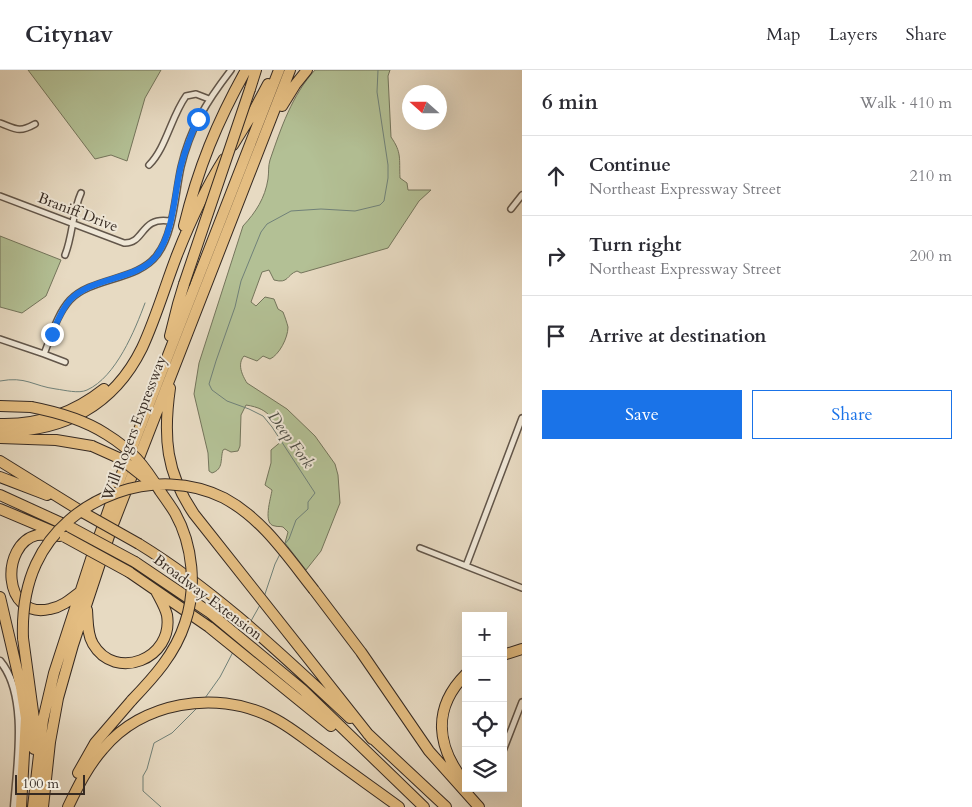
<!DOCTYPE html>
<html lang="en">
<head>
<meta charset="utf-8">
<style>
	:root { --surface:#fff; --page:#f7f7f7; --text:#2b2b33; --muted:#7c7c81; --line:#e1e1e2; --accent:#1a73e8 }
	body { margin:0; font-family:Cardo,serif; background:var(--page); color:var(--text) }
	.controls { position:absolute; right:15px; bottom:15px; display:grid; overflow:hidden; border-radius:0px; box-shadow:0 5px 20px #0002 }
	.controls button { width:45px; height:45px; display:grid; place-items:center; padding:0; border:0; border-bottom:1px solid var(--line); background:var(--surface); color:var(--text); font:25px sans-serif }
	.compass { position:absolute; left:402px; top:15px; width:45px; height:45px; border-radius:50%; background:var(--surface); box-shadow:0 5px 20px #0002; rotate:291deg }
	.scale { position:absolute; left:15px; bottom:12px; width:70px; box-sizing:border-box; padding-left:5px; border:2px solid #362a22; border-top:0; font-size:14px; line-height:18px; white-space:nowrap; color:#362a22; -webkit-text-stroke:4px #efe7d7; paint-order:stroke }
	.stop { position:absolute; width:15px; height:15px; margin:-11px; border:4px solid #1a73e8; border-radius:50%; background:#fff }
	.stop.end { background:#1a73e8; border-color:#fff; box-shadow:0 1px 5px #0008 }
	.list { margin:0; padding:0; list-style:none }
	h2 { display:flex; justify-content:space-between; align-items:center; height:65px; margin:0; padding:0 20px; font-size:21px }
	h2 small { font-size:16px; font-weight:400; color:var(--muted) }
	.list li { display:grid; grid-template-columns:32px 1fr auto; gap:15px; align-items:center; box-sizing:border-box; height:80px; padding:0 20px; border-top:1px solid var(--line) }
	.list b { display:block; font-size:19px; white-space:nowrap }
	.list p { margin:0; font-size:16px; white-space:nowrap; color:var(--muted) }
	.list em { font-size:16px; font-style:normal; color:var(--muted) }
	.actions { display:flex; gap:10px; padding:15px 20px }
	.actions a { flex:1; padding:11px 0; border:1px solid var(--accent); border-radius:0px; text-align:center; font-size:18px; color:var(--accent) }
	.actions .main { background:var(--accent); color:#fff }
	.icon { flex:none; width:28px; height:28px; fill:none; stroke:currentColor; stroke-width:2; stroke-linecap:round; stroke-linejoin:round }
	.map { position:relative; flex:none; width:522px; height:737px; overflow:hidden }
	header { display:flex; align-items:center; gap:30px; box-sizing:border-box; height:70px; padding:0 25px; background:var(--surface); border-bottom:1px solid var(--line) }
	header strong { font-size:24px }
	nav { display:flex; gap:28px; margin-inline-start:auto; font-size:18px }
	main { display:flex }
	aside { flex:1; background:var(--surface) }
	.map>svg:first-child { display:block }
</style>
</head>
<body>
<header>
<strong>Citynav</strong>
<nav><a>Map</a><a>Layers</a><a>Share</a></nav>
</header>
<main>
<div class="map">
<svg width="522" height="737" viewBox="0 0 522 737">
	<rect width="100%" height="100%" fill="#e7dac2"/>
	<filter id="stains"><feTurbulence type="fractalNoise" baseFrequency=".004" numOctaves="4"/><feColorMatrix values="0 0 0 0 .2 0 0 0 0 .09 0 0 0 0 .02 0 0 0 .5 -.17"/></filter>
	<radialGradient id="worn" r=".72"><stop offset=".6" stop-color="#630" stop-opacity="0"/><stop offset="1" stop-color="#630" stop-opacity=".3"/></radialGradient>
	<!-- green -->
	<path fill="#b3c095" stroke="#74755c" d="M28,0H161L145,28L127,91L111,85L95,89Z
		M315,0H390L388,6L391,67C402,83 399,88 400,108L407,113L408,120H431L419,131L388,178L301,203L297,201C286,205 289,214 274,210L269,200L262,202L251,232L256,236L265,227L274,229L278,239L283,242C285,247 287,253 288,257C288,268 279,285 270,289L263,286L257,291L244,286C237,294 242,305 247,313L287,339L315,366L335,394L338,405L340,433L321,481L306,500L285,473L288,462L283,457C280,456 278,457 275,456C262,455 271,428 272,420L265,415L271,393V380L283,370C272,350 272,339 246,335L241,345L240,376L238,381L231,382L225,379L223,380C220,389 224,399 212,403L209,401L208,383L194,324L199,293L243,156C256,142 265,128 268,109C269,102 268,96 270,90C281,58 292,25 315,0Z
		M0,166L61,190L46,226L22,243L0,237Z"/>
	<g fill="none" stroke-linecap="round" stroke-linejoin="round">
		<!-- stream -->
		<path stroke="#708179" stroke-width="1" d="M0,311C26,306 33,316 56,319C64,320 79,324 87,320C116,307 135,260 145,233
			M284,475L289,469L296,450L308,439V432L315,423L272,357L263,346L249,339L227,331L212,320L209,314L216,291L235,237L241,211L261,162L267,154L291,141L321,139L355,141L380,135L384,131L388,108V95L377,22L378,0
			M264,527L275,494L280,484
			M251,551L260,535
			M205,628L220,607L233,582
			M161,737L143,721V706L147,699L154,673L172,663L198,637"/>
		<!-- minor casing -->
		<g stroke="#62564a" stroke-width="8">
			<path id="minor" d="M0,53C16,59 19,63 35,54
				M149,95C166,78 171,47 186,26L196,24L209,29
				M0,126L124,173C145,174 140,146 170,151
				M511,139L522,125
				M65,185C73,165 72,143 81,123
				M0,269L44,284
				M65,292L44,284C51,267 57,244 70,230C92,207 138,211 157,185C174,163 175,124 181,97C190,58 207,31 231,0
				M420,478L522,518
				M466,496L522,348
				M503,681L522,632"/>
		</g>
		<!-- tertiary casing -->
		<g stroke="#62564a" stroke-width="9">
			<path id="tertiary" d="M0,591C29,625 17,696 14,737"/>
		</g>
		<!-- motorway casing -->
		<g stroke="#362a22" stroke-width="12">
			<path id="motorway" d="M250,19L256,0
				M282,36L295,15L307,0
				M233,75L251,46L268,14
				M184,156C198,98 217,52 246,0
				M170,266L178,234L184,214
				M170,318C163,367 166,403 194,444L372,669
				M0,336L31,337
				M0,354C39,355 74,343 104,319
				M0,361C63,363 114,335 142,278C156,248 165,216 177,185C190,152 205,119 224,89
				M0,368L56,370L92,376
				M0,391L84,443
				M0,407L47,425
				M0,425L70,457
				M0,439L59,464
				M60,466C53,466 45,464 37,465C0,474 2,550 50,539C62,537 71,529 80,522
				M139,474C217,522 282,585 350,648
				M135,492L209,542L303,620L424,737
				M129,502L209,557L331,656
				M314,520L361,582L429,681L479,737
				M0,527L21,617L26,648L21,737
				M87,540C88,552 87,564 93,574C115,612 174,589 167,545C165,537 160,529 156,521
				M23,568L34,649V679
				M503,585L522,579
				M466,604C431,639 437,678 466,714
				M368,664L446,737
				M78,703L95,673L132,630
				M33,737L43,650L54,603L91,489L116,419L279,0
				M43,737L50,672L58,628L73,575L112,457L290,0
				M68,737C78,716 88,696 103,679C142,632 215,620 269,646C287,654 303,668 319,679C346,699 373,718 399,737"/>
		</g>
		<!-- minor -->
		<use href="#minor" stroke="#efe7d7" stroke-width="5"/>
		<!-- tertiary -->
		<use href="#tertiary" stroke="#efe7d7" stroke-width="6"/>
		<!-- motorway -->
		<use href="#motorway" stroke="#e4bd81" stroke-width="10"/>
		<!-- motorway-bridge casing -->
		<g stroke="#362a22" stroke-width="12" stroke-linecap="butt">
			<path id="motorway-bridge" d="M184,214L250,19
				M31,337C57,342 83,349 106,364C132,380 144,395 160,421C165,428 170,435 175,443C193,475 197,518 185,553C175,584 154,607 132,630
				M92,376L121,389L149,411
				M84,443L139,474
				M70,457L135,492
				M65,467L129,502
				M23,568C22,541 25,518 36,494C67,426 157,394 224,428C263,449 287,486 314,520"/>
		</g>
		<!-- motorway-bridge -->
		<use href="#motorway-bridge" stroke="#e4bd81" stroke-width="10"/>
	</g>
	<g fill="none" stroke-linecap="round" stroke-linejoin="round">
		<!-- route -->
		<path stroke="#1a73e8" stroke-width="6" d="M52,264C57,252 61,240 70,230C92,206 138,211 157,185C174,161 174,124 181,96C185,80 191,65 198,49"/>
	</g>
	<g text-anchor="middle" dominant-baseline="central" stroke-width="4" stroke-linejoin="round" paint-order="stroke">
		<!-- street labels -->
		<g font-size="15" fill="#362a22" stroke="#efe7d7">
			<text transform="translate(78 142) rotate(21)">Braniff Drive</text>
			<text transform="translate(134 358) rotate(-69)">Will Rogers Expressway</text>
			<text transform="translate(208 527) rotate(37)">Broadway Extension</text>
		</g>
		<!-- water labels -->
		<g font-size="16" font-style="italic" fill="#4e4e46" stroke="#efe7d7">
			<text transform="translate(291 370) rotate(54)">Deep Fork</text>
		</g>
	</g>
	<rect width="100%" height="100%" filter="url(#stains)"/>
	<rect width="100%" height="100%" fill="url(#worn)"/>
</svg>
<div class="controls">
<button>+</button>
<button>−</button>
<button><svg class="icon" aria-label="locate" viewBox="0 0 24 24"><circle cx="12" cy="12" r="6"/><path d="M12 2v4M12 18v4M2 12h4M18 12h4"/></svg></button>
<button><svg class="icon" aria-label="layers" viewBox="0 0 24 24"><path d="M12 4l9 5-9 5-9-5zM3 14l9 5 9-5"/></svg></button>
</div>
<svg class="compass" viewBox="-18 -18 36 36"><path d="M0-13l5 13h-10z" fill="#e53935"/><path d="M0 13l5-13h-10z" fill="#7c7c81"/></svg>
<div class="scale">100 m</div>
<div class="stop" style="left:198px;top:49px"></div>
<div class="stop end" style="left:52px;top:264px"></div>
</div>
<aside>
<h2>6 min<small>Walk · 410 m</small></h2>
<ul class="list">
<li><svg class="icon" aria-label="ahead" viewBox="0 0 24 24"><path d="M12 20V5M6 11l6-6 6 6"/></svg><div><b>Continue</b><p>Northeast Expressway Street</p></div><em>210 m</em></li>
<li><svg class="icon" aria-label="right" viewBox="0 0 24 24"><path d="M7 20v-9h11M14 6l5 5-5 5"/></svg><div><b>Turn right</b><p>Northeast Expressway Street</p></div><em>200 m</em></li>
<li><svg class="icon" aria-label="arrive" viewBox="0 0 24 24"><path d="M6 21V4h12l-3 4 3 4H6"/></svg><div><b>Arrive at destination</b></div></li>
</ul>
<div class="actions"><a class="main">Save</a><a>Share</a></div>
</aside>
</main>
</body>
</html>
